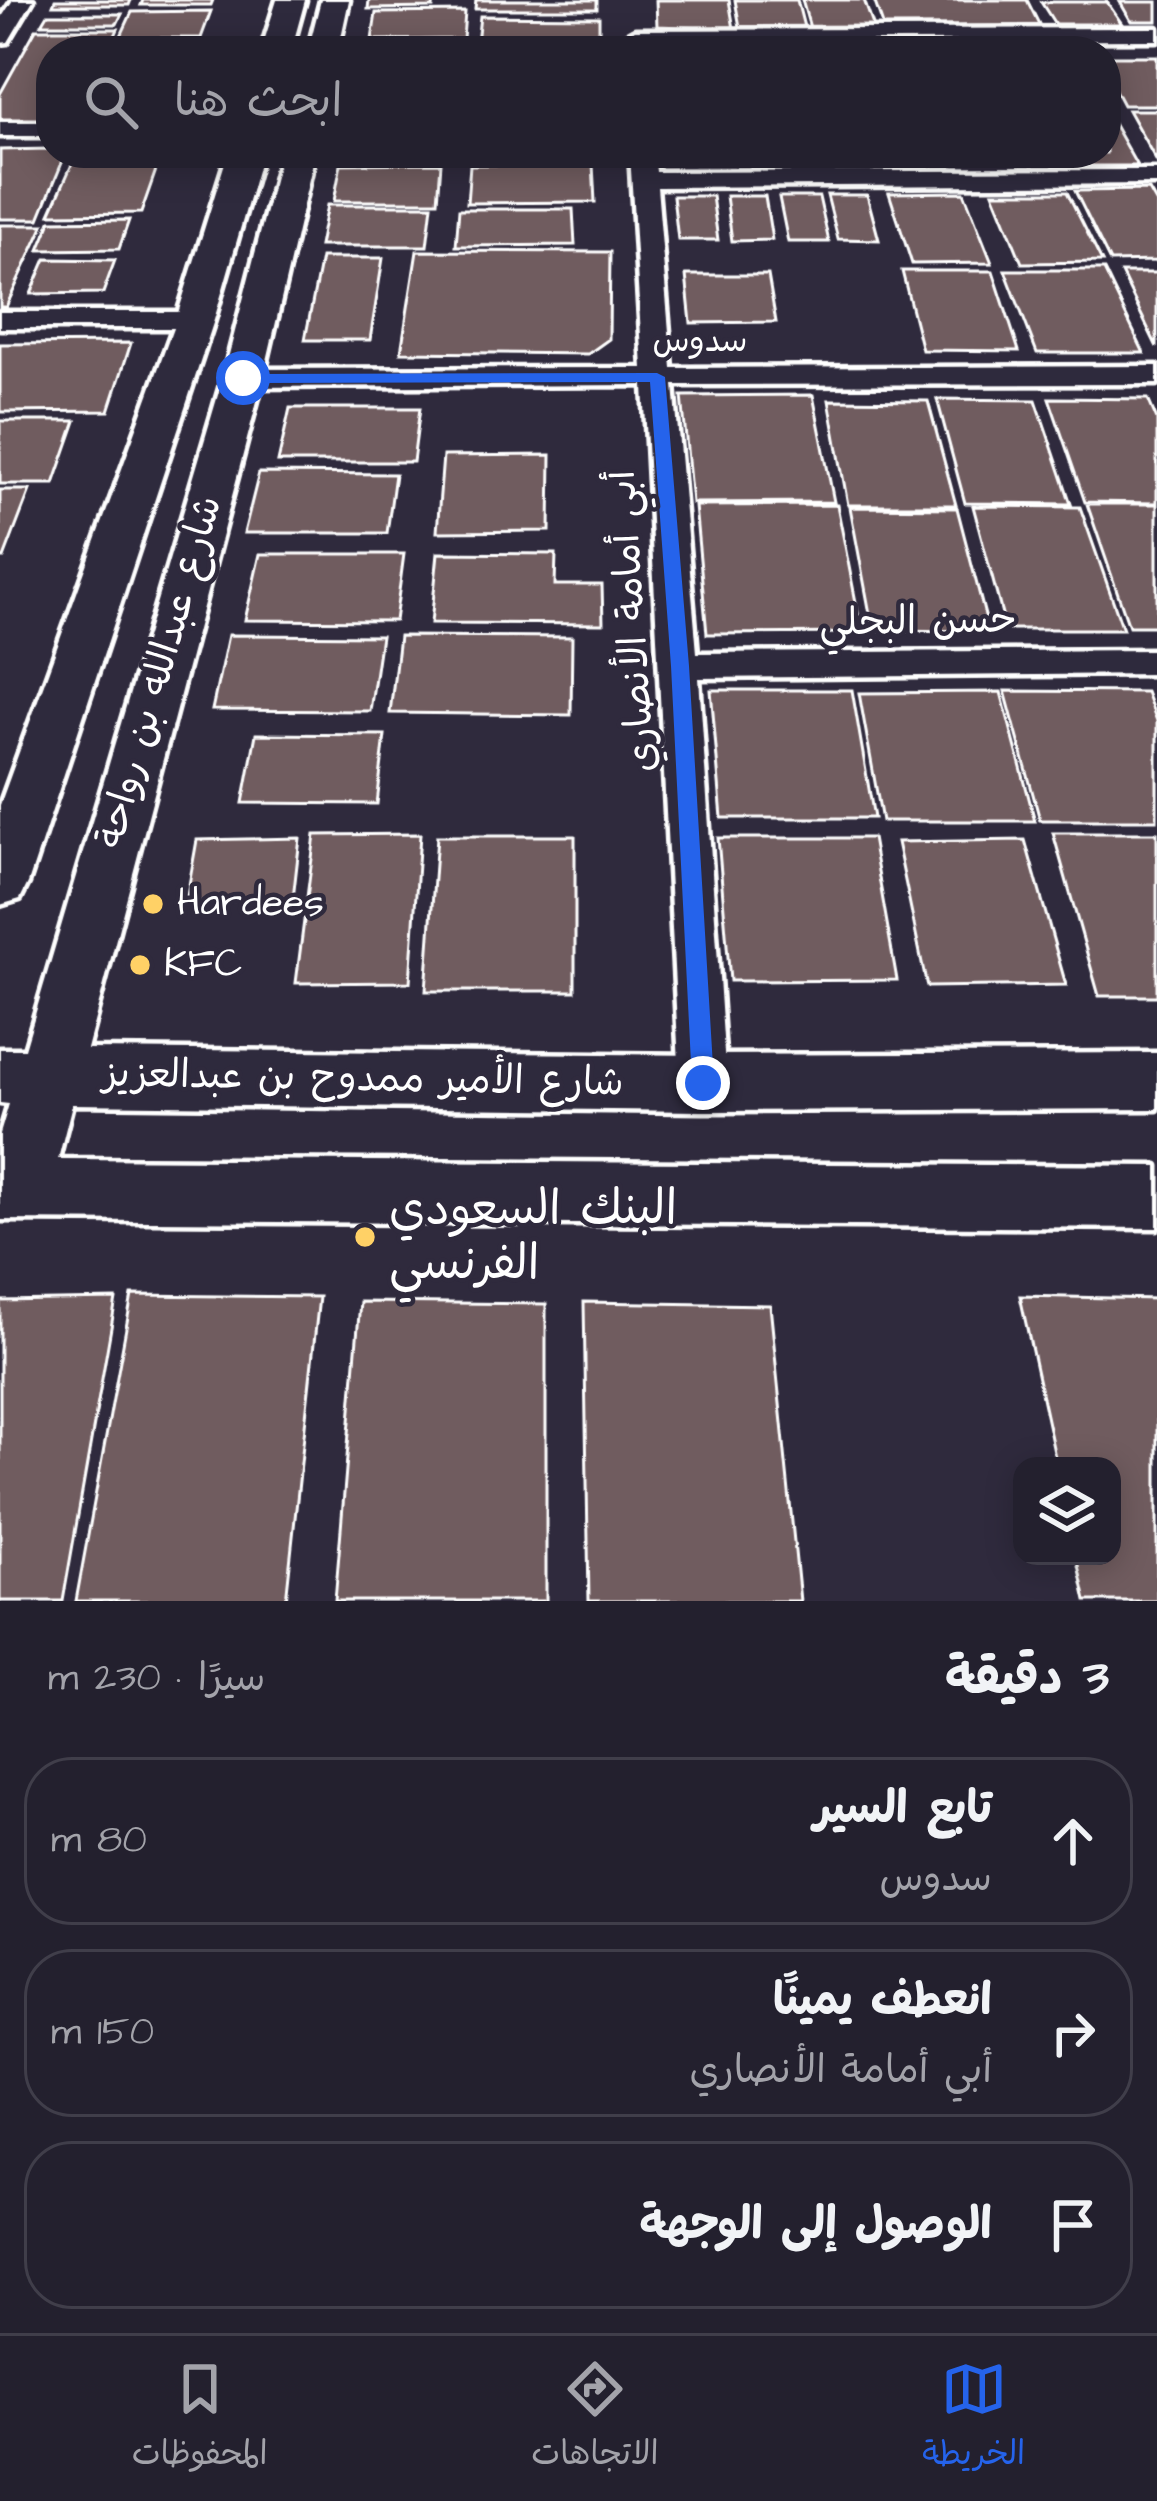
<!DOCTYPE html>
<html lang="ar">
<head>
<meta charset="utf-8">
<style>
	:root { --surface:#23202e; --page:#2b2836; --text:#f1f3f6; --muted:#a3a3aa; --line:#403e4a; --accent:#2563eb }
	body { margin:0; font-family:"Architects Daughter","Playpen Sans Arabic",sans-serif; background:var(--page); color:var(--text); direction:rtl }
	.controls { position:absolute; right:36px; bottom:36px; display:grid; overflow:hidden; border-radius:24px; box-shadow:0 6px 30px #0003 }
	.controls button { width:108px; height:108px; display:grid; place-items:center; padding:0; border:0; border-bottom:3px solid var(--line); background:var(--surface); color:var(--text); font:60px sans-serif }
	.stop { position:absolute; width:36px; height:36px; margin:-27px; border:9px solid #2563eb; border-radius:50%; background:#fff }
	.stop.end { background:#2563eb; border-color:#fff; box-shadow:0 3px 12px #0008 }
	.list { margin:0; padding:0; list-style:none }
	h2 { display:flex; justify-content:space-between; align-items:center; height:156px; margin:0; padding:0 48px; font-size:51px }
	h2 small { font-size:39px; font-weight:400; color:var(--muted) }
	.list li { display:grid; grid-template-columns:78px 1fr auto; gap:36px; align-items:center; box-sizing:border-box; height:168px; margin:0 24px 24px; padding:0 24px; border:3px solid var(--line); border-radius:48px }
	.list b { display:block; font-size:45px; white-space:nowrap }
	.list p { margin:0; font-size:39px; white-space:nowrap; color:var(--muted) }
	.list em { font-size:39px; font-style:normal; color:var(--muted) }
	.icon { flex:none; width:66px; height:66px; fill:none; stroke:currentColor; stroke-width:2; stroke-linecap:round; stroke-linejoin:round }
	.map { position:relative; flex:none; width:1157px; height:1601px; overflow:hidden; direction:ltr }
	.search { position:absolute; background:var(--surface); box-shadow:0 6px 30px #0003; left:36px; right:36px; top:36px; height:132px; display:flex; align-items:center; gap:30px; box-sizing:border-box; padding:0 42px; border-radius:48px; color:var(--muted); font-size:45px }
	.sheet { height:732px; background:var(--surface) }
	nav { display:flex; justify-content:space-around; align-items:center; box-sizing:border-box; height:168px; border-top:3px solid var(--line); background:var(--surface); font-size:33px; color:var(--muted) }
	nav a { display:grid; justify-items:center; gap:6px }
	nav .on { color:var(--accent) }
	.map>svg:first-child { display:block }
</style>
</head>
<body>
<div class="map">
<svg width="1157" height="1601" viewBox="0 0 1157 1601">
	<rect width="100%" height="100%" fill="#2f2a3d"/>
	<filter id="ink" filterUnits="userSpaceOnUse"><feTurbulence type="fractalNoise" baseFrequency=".00833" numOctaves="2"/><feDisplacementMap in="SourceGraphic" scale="24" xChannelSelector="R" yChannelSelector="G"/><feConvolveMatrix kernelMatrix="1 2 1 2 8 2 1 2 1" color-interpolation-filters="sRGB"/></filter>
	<g filter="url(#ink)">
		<!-- building -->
		<path fill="#705b5f" stroke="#fff" stroke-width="3" d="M55,0H131L129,5H53Z
			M143,0H213L211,5H141Z
			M369,0H434L433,8L368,9Z
			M476,0H597V9H475Z
			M656,0H729L734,29L657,26Z
			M735,0H797L804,27H740Z
			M802,0H864L874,28H810Z
			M874,0H1027L1041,28H884Z
			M1041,2H1107L1122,24H1055Z
			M1120,2H1157V21H1131Z
			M211,11L201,38H120L132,12Z
			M465,12L463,39L372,40L376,13Z
			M48,14H122L117,24H42Z
			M480,16L599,17V44L477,43Z
			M36,29H118L108,51H51V120H0V94Z
			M123,45H198L196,51H121Z
			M448,45V51H367L368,46Z
			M471,45H574V51H471Z
			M1106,56H1157V105H1123L1106,73Z
			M1128,110H1157V162Z
			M1106,111L1137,166H1064L1057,153H1106Z
			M51,149L66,153L39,219H0V150Z
			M77,153H162L141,213L50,214Z
			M466,153H607V159L466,160Z
			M694,153H767L769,164H695Z
			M777,153H850L852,161H779Z
			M868,153H941L944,161H871Z
			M965,153H1037L1040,161L967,160Z
			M441,163L438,201H334L341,164Z
			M593,164L595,202L467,203L470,165Z
			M1149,190L1157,204V261L1110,262L1075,191Z
			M964,192L992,263L912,264L889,193Z
			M993,192H1067L1102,262L1022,263Z
			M827,195H867L879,240L838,239Z
			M673,196H712L718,240H678Z
			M726,196H765L772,240L732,241Z
			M779,197H819L829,242H788Z
			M327,205H432L427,246H319Z
			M459,209H573L575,245L456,246Z
			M129,220L119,249L39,250L51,221Z
			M0,225H44L6,307H0Z
			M417,251L610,252L609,339L588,354L401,352Z
			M321,258H383L370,340H305Z
			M46,259L115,260L103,293L31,294Z
			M1005,270H1104L1144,353H1037Z
			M902,271H993L1019,351L922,350Z
			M1121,273H1157V347Z
			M686,275H768L776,322L691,323Z
			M131,343L109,411L0,412V344Z
			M813,395L834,502L692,503L682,396Z
			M1049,398L1148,399L1157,420V503L1085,502Z
			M937,399L1036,400L1071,504L965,503Z
			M829,400L928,401L956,505H848Z
			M290,408H420L413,462H278Z
			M0,421H76L54,484H0Z
			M551,455L550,531L437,532L443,456Z
			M259,473L395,474L387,533H244Z
			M0,490H30L4,558H0Z
			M1087,504H1157V626H1129Z
			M837,505L862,633L707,634L695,506Z
			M973,506L1080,507L1123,629H1006Z
			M850,507L957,508L989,631L873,630Z
			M438,553L556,554L555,585H602L603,624L431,623Z
			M260,554H404L395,621L245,620Z
			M228,635L381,636L370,711L212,710Z
			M399,636L572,637L571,715L390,713Z
			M711,690H852L874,818H722Z
			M1005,691L1146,692L1157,721V820H1040Z
			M1001,692L1035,821H882L859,693Z
			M256,734L385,735L377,804L243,803Z
			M1053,833H1157V996H1099Z
			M420,834L410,982L296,983L315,835Z
			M437,836H575V991H426Z
			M300,838L293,899L186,902L197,840Z
			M718,838H872L897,980L730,981Z
			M1025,840L1066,985L927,987L897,842Z
			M132,1295L319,1297L286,1601H76Z
			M1020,1296L1157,1299V1601H1086L1076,1556H1112V1466H1057Z
			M116,1299L63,1601H0V1301Z
			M360,1302L546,1304V1601H335Z
			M584,1302L770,1305L800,1601H589Z"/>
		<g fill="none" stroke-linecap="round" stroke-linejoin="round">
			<!-- street casing -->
			<g stroke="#fff" stroke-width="9">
				<path id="street" d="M13,0H33L8,42L0,43V20Z
					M1157,28V40L635,42L624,36L635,30Z
					M0,122H51V136H0Z
					M630,153H654L656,172L1157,170V184L657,187L672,368L1157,366V384L674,385L697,653L1157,650V674L699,678L726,1083L719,1097L703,1103L687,1097L680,1083L644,385L243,387L228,378L243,369L643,368Z
					M0,312H195L209,320L195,328H0Z"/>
			</g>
			<!-- secondary casing -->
			<g stroke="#fff" stroke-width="9">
				<path id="secondary" d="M277,0H305L291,51H261Z
					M321,0H349L338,51H308Z
					M228,153H262L214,320L28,883L20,899L0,905V805L176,320Z
					M281,153H315L263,378L87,1049L703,1055L1157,1053V1109L703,1111L72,1104L58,1159L1157,1166V1228L0,1220V1134L9,1104L0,1103V1049H25L223,378Z"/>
			</g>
			<!-- street -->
			<use href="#street" fill="#2f2a3d" fill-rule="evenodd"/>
			<!-- secondary -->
			<use href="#secondary" fill="#2f2a3d" fill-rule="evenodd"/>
		</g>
	</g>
	<!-- route -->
	<path fill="#2563eb" d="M657,373L665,377L689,666L714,1083L703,1093L692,1083L671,666L650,382L243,383L235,378L243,374Z"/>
	<!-- markers -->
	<g fill="#ffd166" stroke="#2f2a3d" stroke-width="4.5">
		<circle cx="153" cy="904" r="12"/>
		<circle cx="140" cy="965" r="12"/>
		<circle cx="365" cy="1237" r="12"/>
	</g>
	<g text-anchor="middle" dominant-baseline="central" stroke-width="9" stroke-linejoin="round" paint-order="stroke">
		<!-- far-street labels -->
		<g font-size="33" fill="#fff" stroke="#2f2a3d">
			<text x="700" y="341">سدوس</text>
		</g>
		<!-- street labels -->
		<g font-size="39" fill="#fff" stroke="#2f2a3d">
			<text transform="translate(633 621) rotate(-94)">أبي أمامة الأنصاري</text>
			<text transform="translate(918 622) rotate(-1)">حسن البجلي</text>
			<text transform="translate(160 672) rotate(-74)">شارع عبدالله بن رواحة</text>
			<text transform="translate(363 1079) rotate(1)">شارع الأمير ممدوح بن عبدالعزيز</text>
		</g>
		<!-- poi labels -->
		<g font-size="39" fill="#fff" stroke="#2f2a3d" text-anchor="start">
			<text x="177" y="904">Hardees</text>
			<text x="164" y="965">KFC</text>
		</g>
		<!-- near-poi labels -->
		<g font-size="48" fill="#fff" stroke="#2f2a3d" text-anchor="start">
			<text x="389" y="1209">البنك السعودي<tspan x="389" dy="55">الفرنسي</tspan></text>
		</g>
	</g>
</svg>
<div class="controls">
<button><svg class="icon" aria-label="layers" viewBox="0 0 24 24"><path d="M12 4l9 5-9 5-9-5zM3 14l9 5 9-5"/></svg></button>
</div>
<div class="stop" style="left:243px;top:378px"></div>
<div class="stop end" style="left:703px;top:1083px"></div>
<div class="search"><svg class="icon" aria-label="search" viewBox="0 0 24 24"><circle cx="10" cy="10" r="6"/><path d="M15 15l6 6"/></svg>ابحث هنا</div>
</div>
<section class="sheet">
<h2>3 دقيقة<small>سيرًا · 230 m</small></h2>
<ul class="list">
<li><svg class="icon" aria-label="ahead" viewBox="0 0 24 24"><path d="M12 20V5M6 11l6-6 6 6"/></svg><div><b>تابع السير</b><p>سدوس</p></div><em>80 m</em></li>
<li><svg class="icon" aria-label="right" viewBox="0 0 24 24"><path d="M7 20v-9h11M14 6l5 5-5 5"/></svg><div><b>انعطف يمينًا</b><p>أبي أمامة الأنصاري</p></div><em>150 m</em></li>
<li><svg class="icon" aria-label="arrive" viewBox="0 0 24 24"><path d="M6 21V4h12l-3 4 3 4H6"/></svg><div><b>الوصول إلى الوجهة</b></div></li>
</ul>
</section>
<nav>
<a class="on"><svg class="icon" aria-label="map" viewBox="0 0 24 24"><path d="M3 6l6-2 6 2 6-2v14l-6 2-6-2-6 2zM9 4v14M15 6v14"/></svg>الخريطة</a>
<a><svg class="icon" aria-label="directions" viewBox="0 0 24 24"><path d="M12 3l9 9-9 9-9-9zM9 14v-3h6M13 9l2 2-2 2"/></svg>الاتجاهات</a>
<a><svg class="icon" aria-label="saved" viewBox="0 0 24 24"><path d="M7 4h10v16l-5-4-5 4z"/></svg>المحفوظات</a>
</nav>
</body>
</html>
